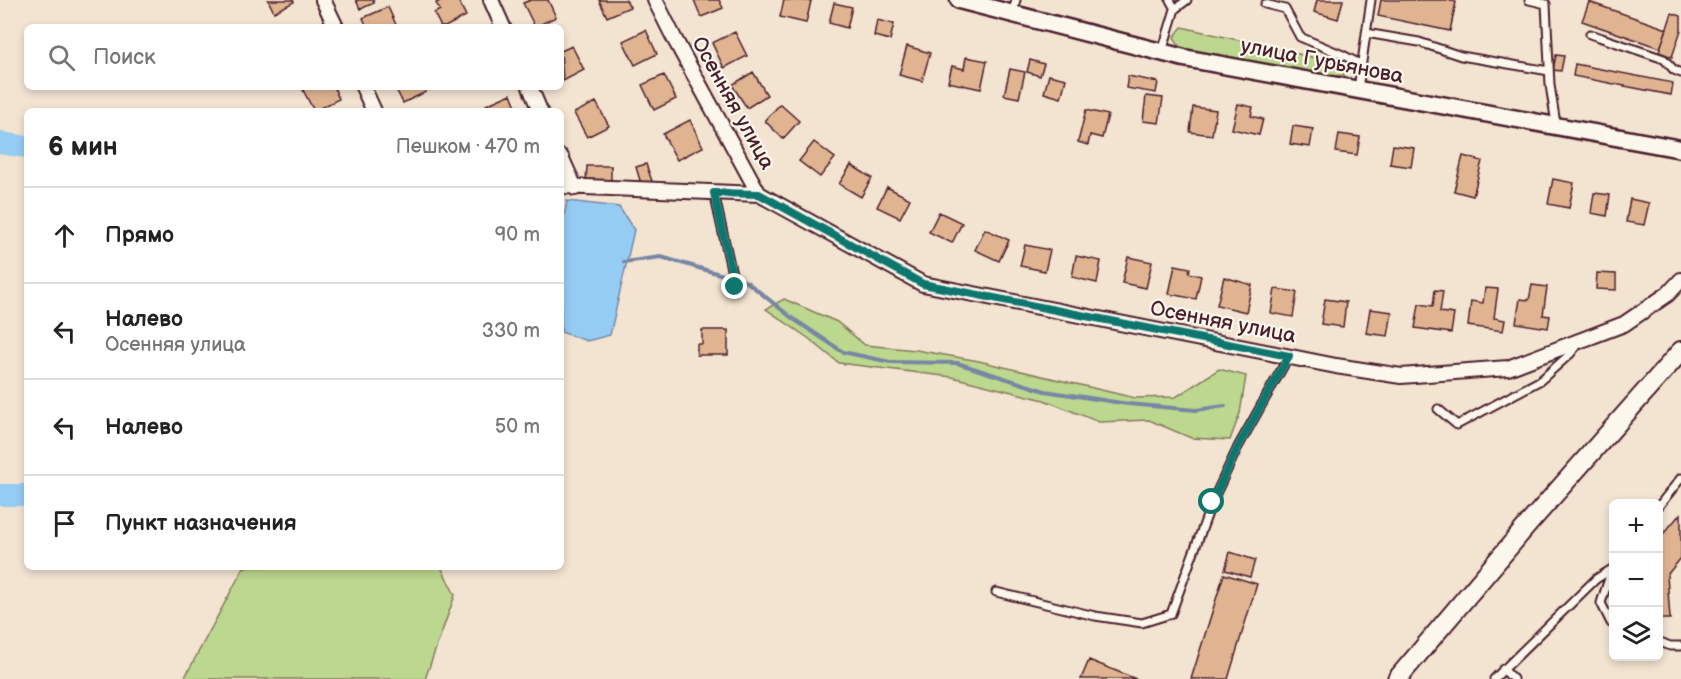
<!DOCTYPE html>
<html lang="ru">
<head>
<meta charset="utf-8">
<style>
	:root { --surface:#fff; --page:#f2f2f2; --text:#222; --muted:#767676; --line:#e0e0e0 }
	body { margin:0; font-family:"Balsamiq Sans",sans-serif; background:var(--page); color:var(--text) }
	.controls { position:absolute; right:18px; bottom:18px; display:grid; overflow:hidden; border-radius:9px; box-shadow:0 3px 9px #0003 }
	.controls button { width:54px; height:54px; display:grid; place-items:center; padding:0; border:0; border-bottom:2px solid var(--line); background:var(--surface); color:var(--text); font:30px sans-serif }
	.stop { position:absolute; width:18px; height:18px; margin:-14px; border:4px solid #0f766e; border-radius:50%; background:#fff }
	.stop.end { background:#0f766e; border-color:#fff; box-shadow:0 2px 6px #0008 }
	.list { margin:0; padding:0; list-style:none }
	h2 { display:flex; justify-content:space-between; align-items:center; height:78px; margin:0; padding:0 24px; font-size:26px }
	h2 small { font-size:20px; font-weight:400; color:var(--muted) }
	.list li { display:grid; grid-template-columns:39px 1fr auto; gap:18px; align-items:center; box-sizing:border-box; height:96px; padding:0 24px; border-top:2px solid var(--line) }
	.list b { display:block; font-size:22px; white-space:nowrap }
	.list p { margin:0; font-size:20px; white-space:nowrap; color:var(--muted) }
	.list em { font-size:20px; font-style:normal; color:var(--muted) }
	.icon { flex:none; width:33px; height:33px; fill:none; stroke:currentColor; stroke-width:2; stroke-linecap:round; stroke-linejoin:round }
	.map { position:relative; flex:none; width:1681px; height:679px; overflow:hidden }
	.search { position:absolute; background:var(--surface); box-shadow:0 3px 9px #0003; left:24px; top:24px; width:540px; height:66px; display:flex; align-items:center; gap:15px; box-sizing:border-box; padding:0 21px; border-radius:9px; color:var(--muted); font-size:22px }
	.panel { position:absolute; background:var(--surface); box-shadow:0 3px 9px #0003; left:24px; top:108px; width:540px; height:462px; border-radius:9px }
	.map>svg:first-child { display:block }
</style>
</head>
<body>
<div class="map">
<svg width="1681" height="679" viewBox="0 0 1681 679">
	<rect width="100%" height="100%" fill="#f3e3d1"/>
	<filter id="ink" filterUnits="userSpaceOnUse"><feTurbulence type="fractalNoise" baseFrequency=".0167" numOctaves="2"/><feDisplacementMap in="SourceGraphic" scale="12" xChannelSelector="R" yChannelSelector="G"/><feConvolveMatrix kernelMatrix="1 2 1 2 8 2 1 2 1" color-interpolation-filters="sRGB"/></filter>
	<g filter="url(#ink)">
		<!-- green -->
		<path fill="#bcd78e" stroke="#837b5c" stroke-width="1.5" d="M1182,27L1341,64L1344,75L1331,77L1181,50L1174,37Z
			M784,299L837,322L865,345L916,350L979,361L1135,398L1176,397L1219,369L1246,376L1240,413L1230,440L1191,438L1149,420L1099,422L1044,400L952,377L839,363L808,338L766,309Z
			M244,567H441L455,595L425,679H184Z"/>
		<!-- water -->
		<path fill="#95ccf3" stroke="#7787a3" stroke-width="1.5" d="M567,201L619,207L634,230L610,335L587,341L561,332V232Z"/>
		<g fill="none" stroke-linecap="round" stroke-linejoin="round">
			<!-- stream -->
			<path stroke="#7787a3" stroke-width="4" d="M624,262L661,257L747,282L792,318L843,352L890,362L957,363L1045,391L1128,404L1196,410L1225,406"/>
			<!-- river -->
			<path stroke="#95ccf3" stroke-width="22" d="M0,143L27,147
				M0,495H27"/>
		</g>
		<!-- building -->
		<path fill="#e0b491" stroke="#4a1f2b" stroke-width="1.5" d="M268,0H293L294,2L274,12Z
			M356,0H373L374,3L360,9Z
			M442,0H458L466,16L445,27H441L434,13L440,10L436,3Z
			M531,0H548L556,17L535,27L523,3Z
			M599,0H626L630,7L607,17Z
			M694,0H719L723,8L701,17Z
			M784,0L811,1L806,23L780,17Z
			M1317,0H1343L1338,19L1314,12Z
			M1381,0H1446L1456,2L1450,31L1378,16Z
			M1589,2L1667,29L1660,48L1582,21Z
			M834,3L852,7L847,28L829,23Z
			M388,7L397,27H367L363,18Z
			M1672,13L1681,16V30L1672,57L1659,52Z
			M877,20L894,24L890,40L874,36Z
			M646,30L657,54L635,65L623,41Z
			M735,32L747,56L724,68L712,43Z
			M572,46L584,70L563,81L561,51Z
			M907,46L930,53L922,81L899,75Z
			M1556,55L1564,56L1561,71L1553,70Z
			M966,57L987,61L981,89L948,82L952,66L964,69Z
			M1030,60L1044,64L1040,76L1027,72Z
			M1575,64L1673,83L1671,95L1573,76Z
			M1010,69L1025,72L1019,98L1004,95Z
			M753,72L767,95L747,108L732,85Z
			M664,75L676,99L654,110L642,85Z
			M1049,75L1066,79L1061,98L1044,93Z
			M1128,76L1158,82L1156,93L1126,88Z
			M334,87L339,99L314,111L302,88Z
			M395,87H424L426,92L403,103Z
			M511,94L518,111H488L486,105Z
			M1146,96L1163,98L1159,123L1143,121Z
			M596,102L609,126L587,137L574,113Z
			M780,104L799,121L783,139L765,121Z
			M1238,104L1253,107L1251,116L1263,119L1259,135L1232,129Z
			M1193,107L1216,110L1212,135L1190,132Z
			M1086,110L1108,115L1102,138L1090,135L1088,145L1078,142Z
			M690,120L703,147L677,160L663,134Z
			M1293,126L1313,129L1310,147L1290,144Z
			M1339,134L1360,137L1357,155L1336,152Z
			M814,142L835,158L820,177L799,161Z
			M1393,145L1414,148L1411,167L1390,164Z
			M1463,156L1482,161L1473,196L1454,191Z
			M646,164L653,184L642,187L636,167Z
			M851,165L872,178L861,197L839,184Z
			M587,166H611V182L586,181Z
			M1553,179L1574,183L1569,208L1548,204Z
			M887,187L910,199L900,218L877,207Z
			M1594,193L1610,195L1607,216L1591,213Z
			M1630,199L1649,203L1644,225L1626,222Z
			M939,212L962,223L952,243L929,232Z
			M985,229L1009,240L999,261L975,250Z
			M1025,245L1050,250L1045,271L1020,266Z
			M1076,256L1101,261L1097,283L1072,277Z
			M1128,257L1152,262L1146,288L1122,283Z
			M1175,265L1190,268L1189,273L1201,276L1196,299L1169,294Z
			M1597,273L1616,274V290L1596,289Z
			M1224,277L1252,285L1246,312L1217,305Z
			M1532,285L1547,287L1543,315L1550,316L1548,328L1516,323L1520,299L1529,300Z
			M1485,288L1498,289L1494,318L1505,320L1503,331L1468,326L1471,301L1483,303Z
			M1275,289L1297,292L1293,317L1271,313Z
			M1435,290L1443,291L1440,312L1454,314L1451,333L1415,328L1419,304L1433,306Z
			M1325,299L1346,302L1343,327L1321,324Z
			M1370,309L1392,312L1388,336L1366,333Z
			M702,330H728V355H697V344H702Z
			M1681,513V558L1667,575L1670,619H1658V540Z
			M1230,552L1255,560L1250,577L1225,570Z
			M1224,574L1257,584L1228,679H1191Z
			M1089,660L1136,679H1081Z"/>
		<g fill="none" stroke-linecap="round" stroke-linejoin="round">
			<!-- service casing -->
			<g stroke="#4a1f2b" stroke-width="11">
				<path id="service" d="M1170,0L1175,9
					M1529,0L1546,4L1550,85L1556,124
					M1265,4L1285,9L1300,37L1343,55L1362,65
					M1012,14L1016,0
					M1366,33L1419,42L1461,56L1549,71
					M1590,34L1664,59L1674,70L1681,73
					M1162,52L1175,9L1187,0
					M1358,89L1371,0
					M714,193L735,287
					M1438,409L1457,425L1541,380L1570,354L1577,345
					M1658,507L1681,478
					M1612,569L1601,603L1611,623L1614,624
					M996,592L1095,616L1142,623L1171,614L1212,502L1238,447L1289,356
					M1658,641L1670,646H1681
					M1503,669L1513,679
					M1494,679L1596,579L1612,569"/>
			</g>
			<!-- minor casing -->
			<g stroke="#4a1f2b" stroke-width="18">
				<path id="minor" d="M323,0L336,27
					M491,0L503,27
					M655,0L674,38L759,194
					M363,87L374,111
					M530,87L540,111
					M561,157L575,188
					M561,186L759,194L923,284L1336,366L1401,376L1508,368L1624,324L1668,294L1681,280"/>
			</g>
			<!-- tertiary casing -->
			<g stroke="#4a1f2b" stroke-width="21">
				<path id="tertiary" d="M959,0L1184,58L1681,149"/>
			</g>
			<!-- secondary casing -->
			<g stroke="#4a1f2b" stroke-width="22">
				<path id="secondary" d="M1397,679L1530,522L1681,351"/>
			</g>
			<!-- path -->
			<path stroke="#4a1f2b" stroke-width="2" stroke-dasharray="1.5 4.5" stroke-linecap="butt" d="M1658,526L1665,532"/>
			<!-- service -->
			<use href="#service" stroke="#fbf7ec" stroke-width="7"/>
			<!-- minor -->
			<use href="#minor" stroke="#fbf7ec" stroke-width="14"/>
			<!-- tertiary -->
			<use href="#tertiary" stroke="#fbf7ec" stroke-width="16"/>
			<!-- secondary -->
			<use href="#secondary" stroke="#fbf7ec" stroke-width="18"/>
		</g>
	</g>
	<g fill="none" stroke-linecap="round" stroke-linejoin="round" filter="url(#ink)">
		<!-- route -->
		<path stroke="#0f766e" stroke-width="8" d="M735,287L714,193L759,194L923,284L1289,356L1238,447L1212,502"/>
	</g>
	<g text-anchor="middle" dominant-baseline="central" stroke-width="4.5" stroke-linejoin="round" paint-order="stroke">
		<!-- street labels -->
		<g font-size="21" fill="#4a1f2b" stroke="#fbf7ec">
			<text transform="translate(1322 61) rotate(11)">улица Гурьянова</text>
			<text transform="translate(733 103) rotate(61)">Осенняя улица</text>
			<text transform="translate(1223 322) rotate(11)">Осенняя улица</text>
		</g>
	</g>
</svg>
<div class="controls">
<button>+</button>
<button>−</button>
<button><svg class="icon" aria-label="layers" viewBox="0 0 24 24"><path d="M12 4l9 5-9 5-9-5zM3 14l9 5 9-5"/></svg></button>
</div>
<div class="stop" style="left:1212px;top:502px"></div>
<div class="stop end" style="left:735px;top:287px"></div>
<div class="search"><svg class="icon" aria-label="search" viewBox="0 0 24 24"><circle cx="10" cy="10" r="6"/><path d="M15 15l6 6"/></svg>Поиск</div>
<section class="panel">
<h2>6 мин<small>Пешком · 470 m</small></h2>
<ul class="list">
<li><svg class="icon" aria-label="ahead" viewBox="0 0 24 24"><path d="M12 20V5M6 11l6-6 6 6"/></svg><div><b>Прямо</b></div><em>90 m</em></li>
<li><svg class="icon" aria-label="left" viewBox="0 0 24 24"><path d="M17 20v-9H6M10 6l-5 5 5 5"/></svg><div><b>Налево</b><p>Осенняя улица</p></div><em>330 m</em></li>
<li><svg class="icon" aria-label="left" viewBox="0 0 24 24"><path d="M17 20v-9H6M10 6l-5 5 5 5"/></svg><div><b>Налево</b></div><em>50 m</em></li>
<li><svg class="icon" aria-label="arrive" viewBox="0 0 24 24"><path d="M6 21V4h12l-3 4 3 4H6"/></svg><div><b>Пункт назначения</b></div></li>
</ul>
</section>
</div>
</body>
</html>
